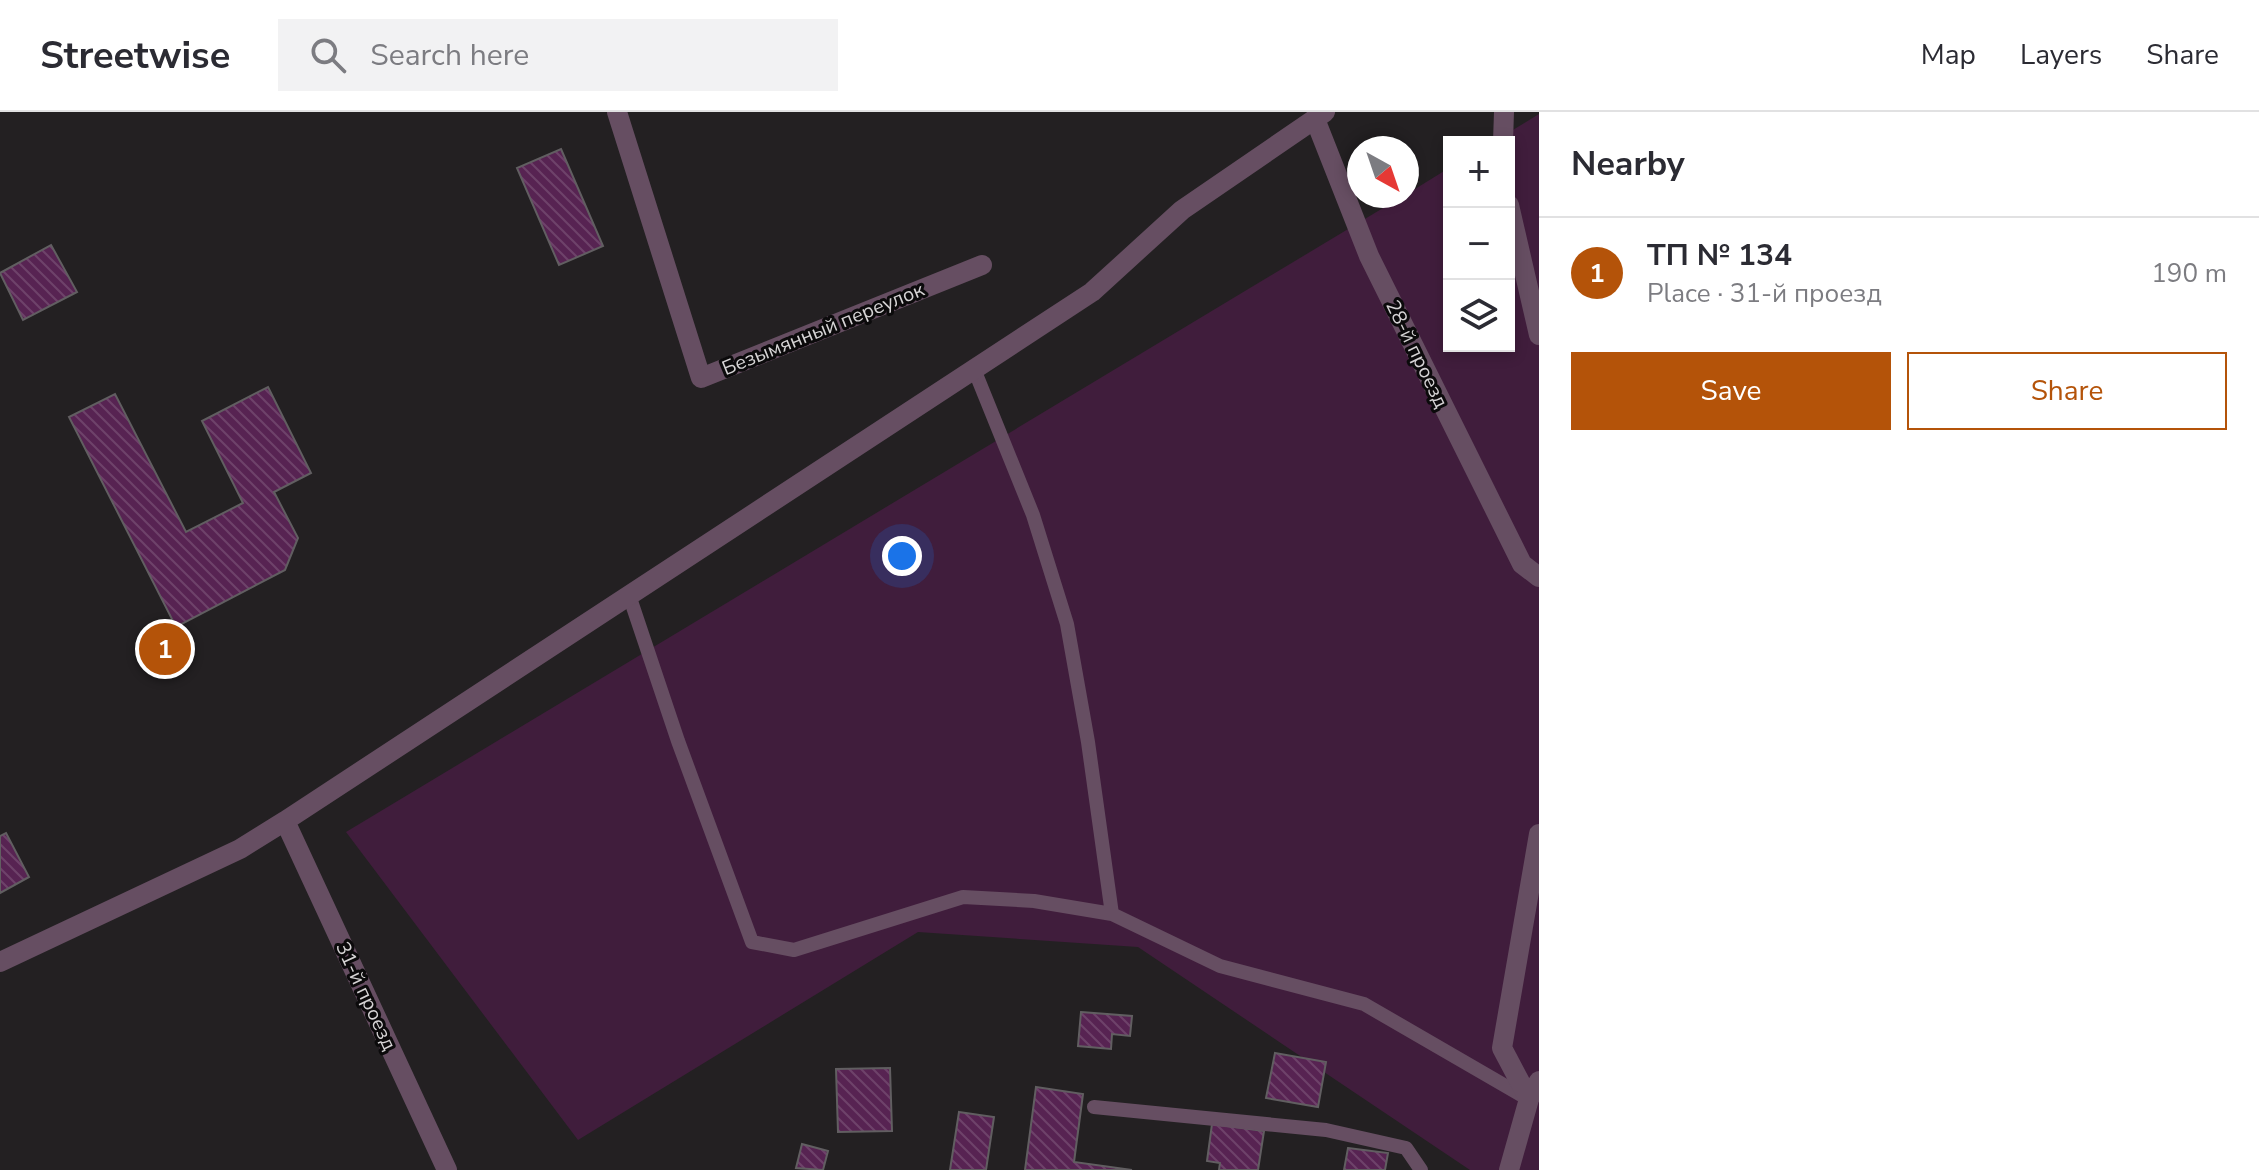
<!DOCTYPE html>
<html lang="en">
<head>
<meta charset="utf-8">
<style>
	:root { --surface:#fff; --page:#f2f2f3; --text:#2b2b33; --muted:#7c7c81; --line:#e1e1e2; --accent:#b45309 }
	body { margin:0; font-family:"Nunito Sans",sans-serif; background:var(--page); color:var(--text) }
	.controls { position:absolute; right:24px; top:24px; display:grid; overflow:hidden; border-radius:0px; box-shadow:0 4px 12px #0003 }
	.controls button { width:72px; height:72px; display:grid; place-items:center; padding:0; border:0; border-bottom:2px solid var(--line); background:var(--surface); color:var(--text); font:40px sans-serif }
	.compass { position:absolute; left:1347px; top:24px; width:72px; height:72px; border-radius:50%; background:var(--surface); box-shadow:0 4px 12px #0003; rotate:140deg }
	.you { position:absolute; left:902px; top:444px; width:28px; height:28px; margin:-20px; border:6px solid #fff; border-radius:50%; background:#1a73e8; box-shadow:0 0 0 12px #1a73e833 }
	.badge { display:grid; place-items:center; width:52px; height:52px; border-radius:50%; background:var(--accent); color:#fff; font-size:26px; font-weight:700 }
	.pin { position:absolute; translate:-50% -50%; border:4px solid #fff; box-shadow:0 2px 8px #0006 }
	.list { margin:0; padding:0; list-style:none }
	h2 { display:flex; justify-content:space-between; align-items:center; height:104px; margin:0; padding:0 32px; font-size:34px }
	h2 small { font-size:26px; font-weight:400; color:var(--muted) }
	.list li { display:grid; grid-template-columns:52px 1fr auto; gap:24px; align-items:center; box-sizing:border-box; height:112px; padding:0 32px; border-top:2px solid var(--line) }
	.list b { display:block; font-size:30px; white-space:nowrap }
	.list p { margin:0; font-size:26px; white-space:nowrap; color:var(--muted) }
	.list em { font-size:26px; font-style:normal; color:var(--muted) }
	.actions { display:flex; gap:16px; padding:24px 32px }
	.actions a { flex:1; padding:18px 0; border:2px solid var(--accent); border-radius:0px; text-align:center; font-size:28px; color:var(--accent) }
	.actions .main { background:var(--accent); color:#fff }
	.icon { flex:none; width:44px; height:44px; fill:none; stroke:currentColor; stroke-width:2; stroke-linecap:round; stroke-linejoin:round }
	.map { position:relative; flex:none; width:1539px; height:1058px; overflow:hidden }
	header { display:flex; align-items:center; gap:48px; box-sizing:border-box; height:112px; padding:0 40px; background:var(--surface); border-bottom:2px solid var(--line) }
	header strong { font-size:38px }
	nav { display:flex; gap:44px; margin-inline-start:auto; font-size:28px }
	.search { width:560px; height:72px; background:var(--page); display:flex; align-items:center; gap:20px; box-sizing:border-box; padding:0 28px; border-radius:0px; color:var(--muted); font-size:30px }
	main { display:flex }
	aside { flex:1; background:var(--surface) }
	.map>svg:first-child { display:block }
</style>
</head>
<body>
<header>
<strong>Streetwise</strong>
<div class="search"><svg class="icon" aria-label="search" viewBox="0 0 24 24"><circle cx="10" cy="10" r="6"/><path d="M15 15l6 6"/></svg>Search here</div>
<nav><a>Map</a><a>Layers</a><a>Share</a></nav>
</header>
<main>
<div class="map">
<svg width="1539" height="1058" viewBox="0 0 1539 1058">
	<defs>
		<pattern id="building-back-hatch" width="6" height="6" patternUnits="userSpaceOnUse" patternTransform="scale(2)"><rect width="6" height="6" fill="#572352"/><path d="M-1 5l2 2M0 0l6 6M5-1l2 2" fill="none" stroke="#6e426a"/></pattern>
	</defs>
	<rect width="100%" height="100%" fill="#232022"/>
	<!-- garden -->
	<path fill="#401d3c" d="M1539,2V1058H1470L1138,835L918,820L578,1028L346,720L1403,84H1407V82L1449,56V234H1509V30H1493Z"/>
	<!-- building -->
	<path fill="url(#building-back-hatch)" stroke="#615e61" stroke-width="2" d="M561,37L603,134L559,153L517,56Z
		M51,133L77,180L23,208L0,161Z
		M268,275L311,361L274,380L298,426L285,458L176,515L69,305L115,282L186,420L243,391L202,309Z
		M172,520L182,542L159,553L148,531Z
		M6,721L29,765L0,781V724Z
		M1081,900L1132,904L1130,924L1112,922L1111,937L1078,934Z
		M1275,941L1326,950L1318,995L1266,986Z
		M890,956L892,1019L838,1020L836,957Z
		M1036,975L1083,982L1074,1050L1132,1058H1025Z
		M959,1000L994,1005L986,1058H950Z
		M1212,1012L1264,1019L1258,1058H1219L1220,1051L1207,1049Z
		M802,1032L828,1039L823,1058L796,1056Z
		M1348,1036L1388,1041L1385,1058H1344Z"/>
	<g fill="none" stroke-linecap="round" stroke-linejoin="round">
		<!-- service -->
		<path stroke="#664e62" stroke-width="14" d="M974,257L1033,403L1067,512L1088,630L1112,802
			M629,483L678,629L752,830L794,838L963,785L1034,789L1112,802L1220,854L1364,892L1528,987
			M1094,995L1326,1018L1406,1036L1421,1058"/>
		<!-- minor -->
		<path stroke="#664e62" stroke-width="20" d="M617,0L701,266L982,153
			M1315,7L1369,144L1522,452L1539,465
			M1503,30L1504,0
			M1509,93L1539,223
			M285,709L447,1058
			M0,850L240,737L285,709L1092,180L1182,98L1325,0
			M1529,987L1502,936L1539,722
			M1509,1058L1529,987L1539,969"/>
	</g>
	<g text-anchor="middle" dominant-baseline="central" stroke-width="6" stroke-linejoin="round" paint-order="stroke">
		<!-- street labels -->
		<g font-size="20" fill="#d5d3d4" stroke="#0b0a0b">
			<text transform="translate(823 217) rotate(-22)">Безымянный переулок</text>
			<text transform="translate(1417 242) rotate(64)">28-й проезд</text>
			<text transform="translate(366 884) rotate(65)">31-й проезд</text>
		</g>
	</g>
</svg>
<div class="controls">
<button>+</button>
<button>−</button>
<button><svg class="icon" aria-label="layers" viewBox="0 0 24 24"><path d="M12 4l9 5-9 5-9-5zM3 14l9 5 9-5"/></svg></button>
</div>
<svg class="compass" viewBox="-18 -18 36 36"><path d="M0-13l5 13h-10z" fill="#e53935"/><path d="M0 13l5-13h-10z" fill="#7c7c81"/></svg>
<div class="you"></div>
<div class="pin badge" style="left:165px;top:537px">1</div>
</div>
<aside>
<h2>Nearby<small></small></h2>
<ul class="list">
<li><span class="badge">1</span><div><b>ТП № 134</b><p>Place · 31-й проезд</p></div><em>190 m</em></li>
</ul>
<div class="actions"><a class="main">Save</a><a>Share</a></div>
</aside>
</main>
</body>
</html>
